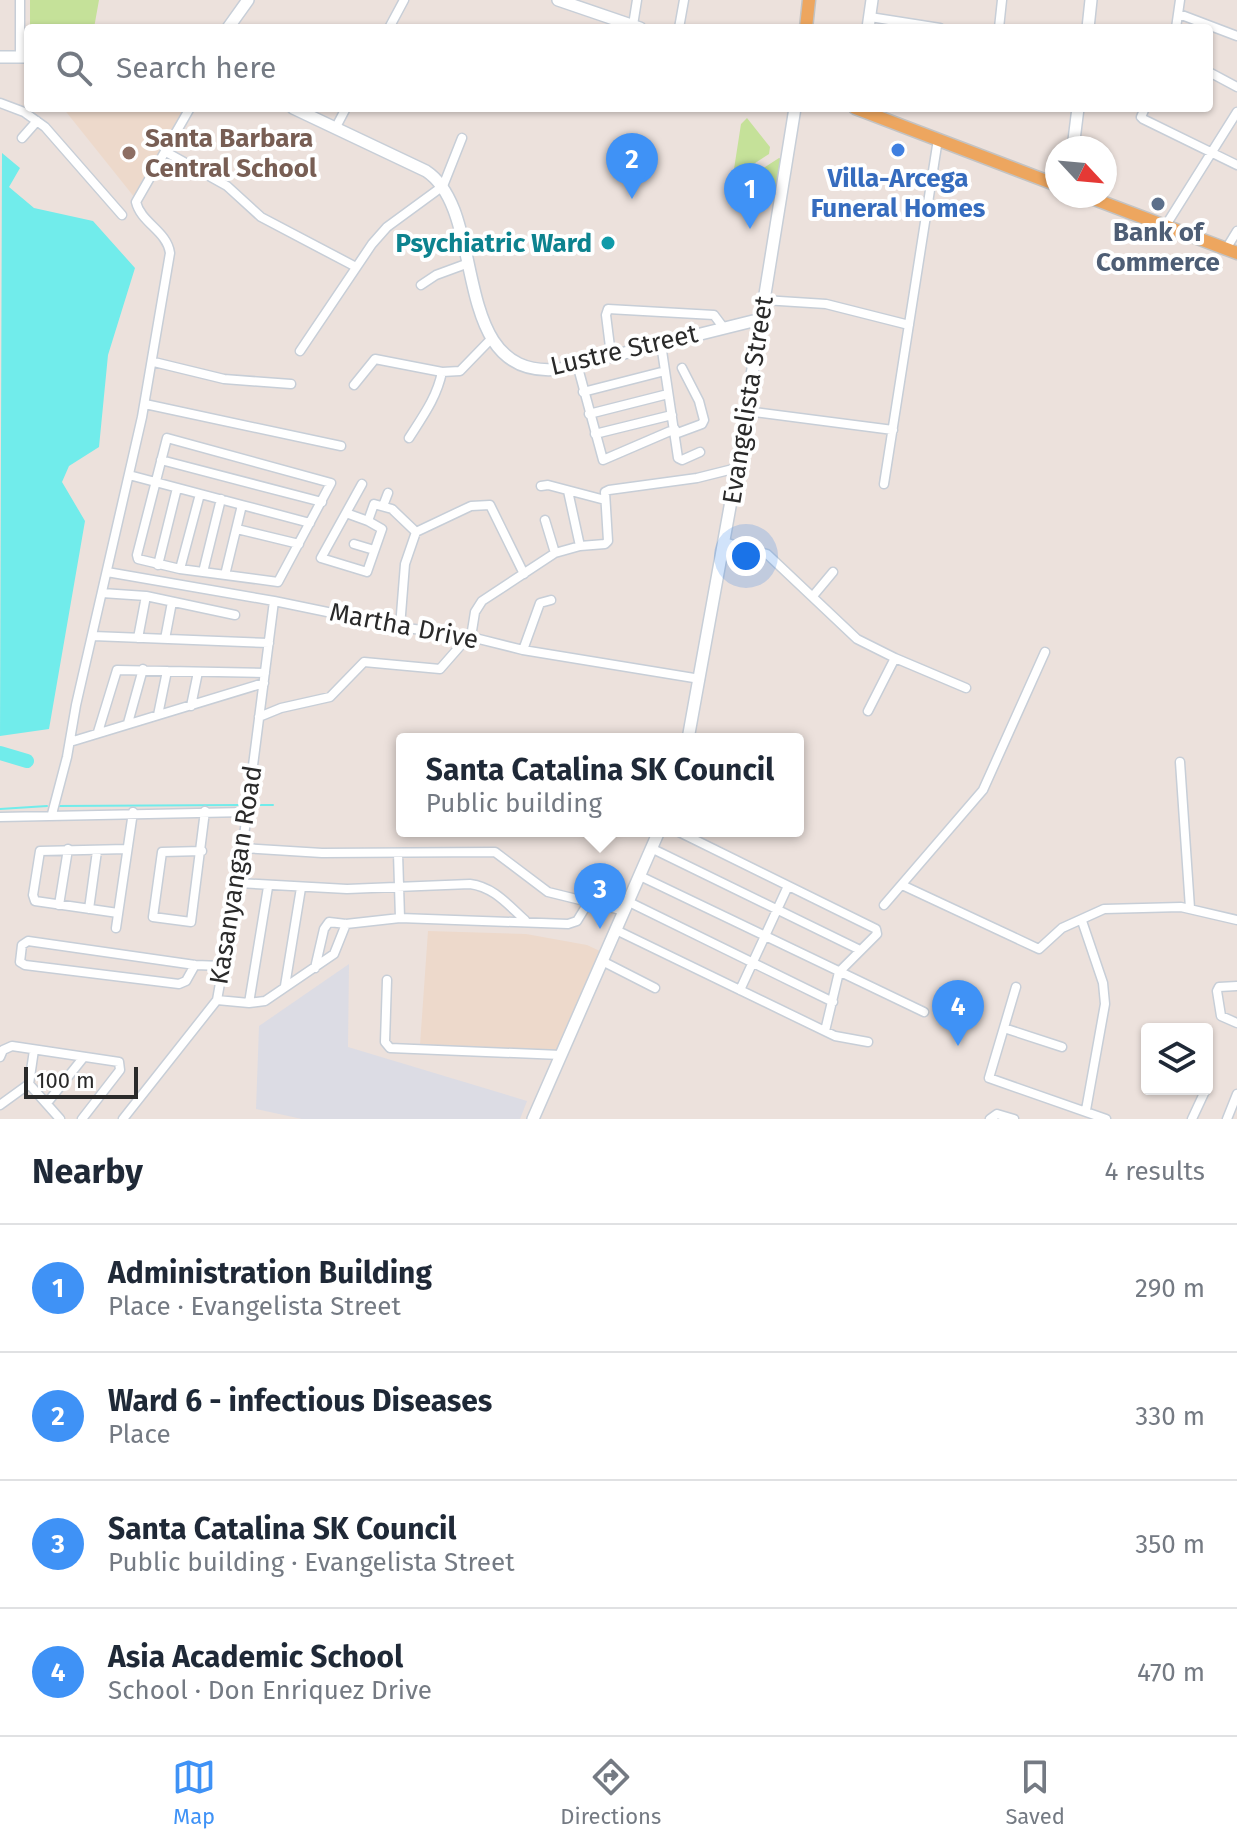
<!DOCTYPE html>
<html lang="en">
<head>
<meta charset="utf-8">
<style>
	:root { --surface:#fff; --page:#f2f2f3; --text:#1f2937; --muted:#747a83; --line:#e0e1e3; --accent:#3f92f6 }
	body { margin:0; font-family:"Fira Sans",sans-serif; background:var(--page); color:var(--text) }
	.controls { position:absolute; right:24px; bottom:24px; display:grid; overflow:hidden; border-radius:8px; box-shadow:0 2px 6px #0004 }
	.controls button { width:72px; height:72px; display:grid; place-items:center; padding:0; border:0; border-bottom:2px solid var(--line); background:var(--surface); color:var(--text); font:40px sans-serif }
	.compass { position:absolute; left:1045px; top:136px; width:72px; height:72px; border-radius:50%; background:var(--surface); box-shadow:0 2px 6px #0004; rotate:116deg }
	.scale { position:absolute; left:24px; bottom:20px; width:114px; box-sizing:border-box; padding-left:8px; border:4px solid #2a2a2a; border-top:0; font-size:22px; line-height:28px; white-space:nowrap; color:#2a2a2a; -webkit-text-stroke:6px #fff; paint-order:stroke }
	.you { position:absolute; left:746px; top:556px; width:28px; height:28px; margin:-20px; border:6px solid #fff; border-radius:50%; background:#1a73e8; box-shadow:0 0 0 12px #1a73e833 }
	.badge { display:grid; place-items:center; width:52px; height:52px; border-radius:50%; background:var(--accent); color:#fff; font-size:26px; font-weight:700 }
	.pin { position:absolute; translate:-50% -66px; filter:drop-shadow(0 2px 4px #0008) }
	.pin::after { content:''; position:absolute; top:42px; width:28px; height:24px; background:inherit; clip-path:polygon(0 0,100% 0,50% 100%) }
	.popup { position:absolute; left:396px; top:733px; width:408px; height:104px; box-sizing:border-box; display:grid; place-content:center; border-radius:8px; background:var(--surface); filter:drop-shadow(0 2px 6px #0005); font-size:26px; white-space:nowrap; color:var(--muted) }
	.popup b { font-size:30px; color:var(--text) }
	.popup::after { content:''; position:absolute; left:50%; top:100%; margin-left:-16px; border:16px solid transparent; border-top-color:var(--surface) }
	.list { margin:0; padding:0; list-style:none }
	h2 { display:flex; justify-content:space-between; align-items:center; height:104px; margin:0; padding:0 32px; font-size:34px }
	h2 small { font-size:26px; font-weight:400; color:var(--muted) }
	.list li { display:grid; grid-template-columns:52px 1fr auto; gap:24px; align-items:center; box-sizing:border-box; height:128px; padding:0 32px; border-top:2px solid var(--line) }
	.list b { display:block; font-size:30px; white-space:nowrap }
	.list p { margin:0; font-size:26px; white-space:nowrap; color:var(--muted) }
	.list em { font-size:26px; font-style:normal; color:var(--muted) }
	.icon { flex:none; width:44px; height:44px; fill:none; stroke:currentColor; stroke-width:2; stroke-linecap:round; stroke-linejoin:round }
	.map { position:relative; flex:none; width:1237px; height:1119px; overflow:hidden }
	.search { position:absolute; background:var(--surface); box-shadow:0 2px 6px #0004; left:24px; right:24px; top:24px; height:88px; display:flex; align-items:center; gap:20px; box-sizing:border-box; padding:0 28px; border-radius:8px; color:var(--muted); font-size:30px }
	.sheet { height:616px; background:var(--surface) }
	nav { display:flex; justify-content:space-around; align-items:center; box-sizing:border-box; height:112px; border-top:2px solid var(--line); background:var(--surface); font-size:22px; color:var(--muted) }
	nav a { display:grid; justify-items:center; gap:4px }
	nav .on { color:var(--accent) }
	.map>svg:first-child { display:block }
</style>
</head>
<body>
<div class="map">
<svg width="1237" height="1119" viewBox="0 0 1237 1119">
	<rect width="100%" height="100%" fill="#ece1dc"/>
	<!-- industrial -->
	<path fill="#dcdce4" d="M349,964L348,1047L527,1101L520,1119H302L256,1109L259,1026Z"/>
	<!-- education -->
	<path fill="#edd9cb" d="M63,108H186L135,198Z
		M428,931L526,934L587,945L602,952L556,1051L420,1045Z"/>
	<!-- green -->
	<path fill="#c5e199" d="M30,0H99L94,28H30Z
		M747,118L770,147L769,154L738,174L734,169L741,124Z
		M779,158L782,159L776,192L738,188L739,184Z"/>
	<!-- water -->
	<path fill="#71eceb" d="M2,153L20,168L9,187L34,208L93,221L135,268L108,355L99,447L69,466L62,482L85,521L49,729L0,736Z"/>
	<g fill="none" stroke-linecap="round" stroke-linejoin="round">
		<!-- stream -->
		<path stroke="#71eceb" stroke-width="2" d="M253,805H273
			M57,806L243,805
			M0,809L47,806"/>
		<!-- river -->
		<path stroke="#71eceb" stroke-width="14" d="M0,753L27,761"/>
		<!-- street casing -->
		<g stroke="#c7ced7" stroke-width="11">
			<path id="street" d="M20,0V58
				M1179,14L1237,36
				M870,17L940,28
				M633,25L637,0
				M389,28L404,0
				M679,28L684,0
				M999,28L1002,0
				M1176,28L1180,0
				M1209,72L1237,87
				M0,103L24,112L45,127L122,215
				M1145,108L1141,117L1143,119L1237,165
				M336,127L346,108
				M22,138L37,121
				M166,152L227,186L261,217L356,267
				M1166,225L1237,112
				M1226,249L1237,231
				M421,285L436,275L466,264
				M764,300L826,304L909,325
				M661,344L678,458L682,460L700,452
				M300,351L372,244L387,227L443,186L462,138
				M611,355L606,315L608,309L714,315L723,327
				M154,362L224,379L291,384
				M577,364L603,460L675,429
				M354,385L375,359L442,372L460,371L492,338
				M583,392L665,371
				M145,404L341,446
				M746,411L893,430
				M589,414L668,394
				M595,434L672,415
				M675,434L702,424L704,420L699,401L682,368
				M167,438L331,483L278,582L180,569L138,559L137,555Z
				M409,438C423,416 437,397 442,372
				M161,460L322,502
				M129,475L242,505L225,575
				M362,484L321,558L367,572L382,529L368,521
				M884,484L938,139
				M541,486L548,485L605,500
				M568,491L580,546L605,544L608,541L605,492L609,490L697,478L737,468
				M242,505L310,523
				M383,506L388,493
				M346,513L368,521L374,504L392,509L416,532L471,506L490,505L524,574
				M545,520L555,553
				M237,529L299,544
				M724,542L767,554L857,639L895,658L966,688
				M354,544L374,550
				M158,565L177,488
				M180,569L200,494
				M107,572L274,601L400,627L471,637L523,650L700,679
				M203,572L221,499
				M102,593L146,596L235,615
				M813,596L833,572
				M400,627L405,564L416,532
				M93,636L269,643
				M471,637L475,612L482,601L555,553L580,546
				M138,638L146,596
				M165,639L172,602
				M523,650L540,603L551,600
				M191,706L198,672
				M868,711L895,658
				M158,715L167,671
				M259,717L281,708L330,697L364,662L440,669L468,637
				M128,723L143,669
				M98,732L117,670L265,673
				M70,742L264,683
				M1180,762L1190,908
				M52,814L67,757L76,705L142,417L170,253C167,231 141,223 136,202L190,108
				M0,817L247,812
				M677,831L876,929L877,934L839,972L825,1031
				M243,848L322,853L495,852L548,892L625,911
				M653,849L858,949
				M202,851L162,852L153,917L191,922L205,811
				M398,853L400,918
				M640,876L924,1012
				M238,883L347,889L470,884C494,887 508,905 525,920
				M902,885L1039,949L1062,928L1104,909L1181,907L1237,920
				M629,902L833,1002
				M59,905L68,849
				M884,905L983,790L1045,652
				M89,909L97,851
				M118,913L35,901L33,895L40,851L127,849
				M1082,921L1103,983L1105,1004L1086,1110
				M116,928L133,812
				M616,930L835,1036L868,1042
				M604,962L655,988
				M195,965L186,981L179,984L25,965L20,962L22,945L28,941L195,965L223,966
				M315,968L324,929L329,922L346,924L400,918L568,924L577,921L588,903
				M387,980L385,1042L390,1048L561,1055
				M285,986L301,888
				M1237,986L1219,987L1217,991L1221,1016L1237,1023
				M1016,987L989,1078L1106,1119
				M740,990L788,886
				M217,1000L249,1003L265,1001L334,954L346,924
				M249,1003L268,887
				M1004,1028L1062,1047
				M0,1057L3,1050L12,1046L119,1062L120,1070L82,1119
				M29,1084L60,1119
				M47,1103L83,1058
				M0,1105L29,1084L34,1050
				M123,1119L217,1000L238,883L274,601
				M990,1119L997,1114L1014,1119
				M1192,1119L1206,1089
				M1227,1119L1237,1094"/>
		</g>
		<!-- secondary casing -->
		<g stroke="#c7ced7" stroke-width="14">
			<path id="secondary" d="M558,0L640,28
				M228,28L248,0
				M868,28L872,0
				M1088,28L1091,0
				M0,57H28
				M293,108L426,171C490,213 446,382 560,369L761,319
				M1073,148L1078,108
				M688,739L737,468L795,108
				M533,1119L659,831"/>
		</g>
		<!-- primary casing -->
		<g stroke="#c3c3c3" stroke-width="15">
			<path id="primary" d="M806,28L809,0
				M855,108L1057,185
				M1086,196L1237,253"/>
		</g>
		<!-- street -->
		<use href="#street" stroke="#fff" stroke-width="8"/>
		<!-- secondary -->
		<use href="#secondary" stroke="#fff" stroke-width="11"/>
		<!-- primary -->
		<use href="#primary" stroke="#eda65f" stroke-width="12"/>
	</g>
	<!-- markers -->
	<circle fill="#3f7fe0" stroke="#fff" stroke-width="3" cx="898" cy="150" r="8"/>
	<circle fill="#8d6e63" stroke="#fff" stroke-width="3" cx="129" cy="153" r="8"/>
	<circle fill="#5c6f8a" stroke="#fff" stroke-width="3" cx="1158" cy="204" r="8"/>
	<circle fill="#0f9aa8" stroke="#fff" stroke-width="3" cx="608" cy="243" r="8"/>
	<g text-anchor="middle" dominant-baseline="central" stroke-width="8" stroke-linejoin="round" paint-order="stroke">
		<!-- education labels -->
		<g font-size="26" font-weight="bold" fill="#785e54" stroke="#fff" text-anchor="start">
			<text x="145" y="138">Santa Barbara<tspan x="145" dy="30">Central School</tspan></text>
		</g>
		<!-- shop labels -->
		<g font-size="26" font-weight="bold" fill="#366cbe" stroke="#fff">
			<text x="898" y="178">Villa-Arcega<tspan x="898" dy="30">Funeral Homes</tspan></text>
		</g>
		<!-- service labels -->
		<g font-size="26" font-weight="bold" fill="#4e5e75" stroke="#fff">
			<text x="1158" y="232">Bank of<tspan x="1158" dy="30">Commerce</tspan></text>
		</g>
		<!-- culture labels -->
		<g font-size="26" font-weight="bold" fill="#0d838f" stroke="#fff" text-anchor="end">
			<text x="592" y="243">Psychiatric Ward</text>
		</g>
		<!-- street labels -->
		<g font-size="26" fill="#2a2a2a" stroke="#fff">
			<text transform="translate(624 350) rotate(-13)">Lustre Street</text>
			<text transform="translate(748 400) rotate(-81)">Evangelista Street</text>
			<text transform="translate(404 626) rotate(11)">Martha Drive</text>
			<text transform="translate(236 875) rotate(-81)">Kasanyangan Road</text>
		</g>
	</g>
</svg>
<div class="controls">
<button><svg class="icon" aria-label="layers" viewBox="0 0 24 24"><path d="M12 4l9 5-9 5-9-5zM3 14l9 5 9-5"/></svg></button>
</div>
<svg class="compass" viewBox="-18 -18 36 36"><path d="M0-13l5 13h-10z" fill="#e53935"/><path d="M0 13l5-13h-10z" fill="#747a83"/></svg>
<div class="scale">100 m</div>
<div class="you"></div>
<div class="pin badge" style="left:750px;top:229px">1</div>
<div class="pin badge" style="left:632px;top:199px">2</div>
<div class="pin badge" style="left:600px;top:929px">3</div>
<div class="popup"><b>Santa Catalina SK Council</b>Public building</div>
<div class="pin badge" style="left:958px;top:1046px">4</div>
<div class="search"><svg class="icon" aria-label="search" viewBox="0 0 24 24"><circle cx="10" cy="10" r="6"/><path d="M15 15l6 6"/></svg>Search here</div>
</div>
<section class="sheet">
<h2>Nearby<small>4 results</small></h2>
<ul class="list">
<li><span class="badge">1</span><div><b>Administration Building</b><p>Place · Evangelista Street</p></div><em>290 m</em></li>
<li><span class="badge">2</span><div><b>Ward 6 - infectious Diseases</b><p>Place</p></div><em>330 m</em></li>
<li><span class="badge">3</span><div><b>Santa Catalina SK Council</b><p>Public building · Evangelista Street</p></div><em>350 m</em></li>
<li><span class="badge">4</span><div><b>Asia Academic School</b><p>School · Don Enriquez Drive</p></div><em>470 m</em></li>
</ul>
</section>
<nav>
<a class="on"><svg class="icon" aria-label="map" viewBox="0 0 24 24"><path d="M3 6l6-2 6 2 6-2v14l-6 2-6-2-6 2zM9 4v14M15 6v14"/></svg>Map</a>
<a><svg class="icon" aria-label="directions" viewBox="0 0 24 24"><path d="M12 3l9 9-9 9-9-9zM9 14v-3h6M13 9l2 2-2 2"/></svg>Directions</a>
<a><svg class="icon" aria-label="saved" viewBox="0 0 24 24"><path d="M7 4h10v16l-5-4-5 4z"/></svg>Saved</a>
</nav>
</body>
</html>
